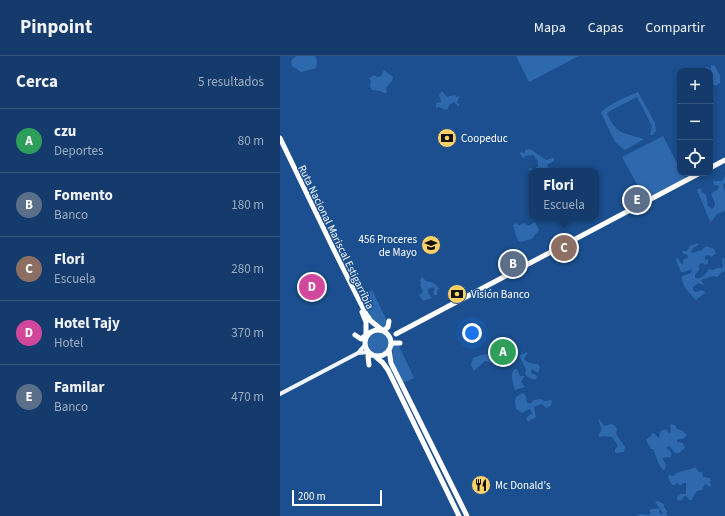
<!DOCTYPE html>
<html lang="es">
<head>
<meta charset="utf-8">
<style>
	:root { --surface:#143b6b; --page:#1d4271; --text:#f1f3f6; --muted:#9dadc1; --line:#33557e; --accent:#8c9099 }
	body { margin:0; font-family:"Source Sans 3",sans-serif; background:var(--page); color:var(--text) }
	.controls { position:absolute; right:12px; top:12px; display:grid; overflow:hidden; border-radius:8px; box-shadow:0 2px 6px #0003 }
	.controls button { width:36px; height:36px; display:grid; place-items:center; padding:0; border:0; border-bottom:1px solid var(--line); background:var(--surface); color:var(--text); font:20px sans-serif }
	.scale { position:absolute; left:12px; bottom:10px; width:90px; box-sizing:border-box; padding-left:4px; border:2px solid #fff; border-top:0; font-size:11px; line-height:14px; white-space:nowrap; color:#fff; -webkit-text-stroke:3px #1b4f8f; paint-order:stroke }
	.you { position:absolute; left:192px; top:277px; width:14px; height:14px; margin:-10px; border:3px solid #fff; border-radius:50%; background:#1a73e8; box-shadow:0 0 0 6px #1a73e833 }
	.badge { display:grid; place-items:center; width:26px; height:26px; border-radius:50%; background:var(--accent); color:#fff; font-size:13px; font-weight:700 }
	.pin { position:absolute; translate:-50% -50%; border:2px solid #fff; box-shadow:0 1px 4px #0006 }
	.popup { position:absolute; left:249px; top:112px; width:70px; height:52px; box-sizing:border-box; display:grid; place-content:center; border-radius:8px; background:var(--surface); filter:drop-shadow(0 1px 3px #0005); font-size:13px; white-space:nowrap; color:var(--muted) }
	.popup b { font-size:15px; color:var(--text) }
	.popup::after { content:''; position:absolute; left:50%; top:100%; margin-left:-8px; border:8px solid transparent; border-top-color:var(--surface) }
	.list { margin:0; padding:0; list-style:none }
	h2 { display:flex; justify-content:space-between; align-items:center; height:52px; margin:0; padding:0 16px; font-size:17px }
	h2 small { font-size:13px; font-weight:400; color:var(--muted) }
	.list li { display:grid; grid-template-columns:26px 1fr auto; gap:12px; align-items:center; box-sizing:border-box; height:64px; padding:0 16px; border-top:1px solid var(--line) }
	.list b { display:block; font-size:15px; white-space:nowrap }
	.list p { margin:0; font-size:13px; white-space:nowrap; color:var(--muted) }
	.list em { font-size:13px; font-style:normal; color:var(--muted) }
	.icon { flex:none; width:22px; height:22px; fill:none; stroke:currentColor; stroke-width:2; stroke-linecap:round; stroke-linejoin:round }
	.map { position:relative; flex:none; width:445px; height:460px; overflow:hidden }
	header { display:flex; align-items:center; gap:24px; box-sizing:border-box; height:56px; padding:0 20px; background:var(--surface); border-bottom:1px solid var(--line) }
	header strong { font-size:19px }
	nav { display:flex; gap:22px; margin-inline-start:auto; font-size:14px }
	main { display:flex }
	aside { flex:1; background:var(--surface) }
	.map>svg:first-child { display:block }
</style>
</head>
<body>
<header>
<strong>Pinpoint</strong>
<nav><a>Mapa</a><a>Capas</a><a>Compartir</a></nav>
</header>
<main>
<aside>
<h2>Cerca<small>5 resultados</small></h2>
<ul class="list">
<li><span class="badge" style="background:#2e9e5b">A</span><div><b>czu</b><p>Deportes</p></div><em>80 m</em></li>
<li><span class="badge" style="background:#5c6f8a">B</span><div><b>Fomento</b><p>Banco</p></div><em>180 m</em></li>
<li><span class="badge" style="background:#8d6e63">C</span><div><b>Flori</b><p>Escuela</p></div><em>280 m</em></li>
<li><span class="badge" style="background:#d1479c">D</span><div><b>Hotel Tajy</b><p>Hotel</p></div><em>370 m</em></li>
<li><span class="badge" style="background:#5c6f8a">E</span><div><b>Familar</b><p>Banco</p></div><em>470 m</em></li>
</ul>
</aside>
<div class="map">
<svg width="445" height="460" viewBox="0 0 445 460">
	<rect width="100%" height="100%" fill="#1b4f8f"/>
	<!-- green -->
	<path fill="#2e69ad" d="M16,0H35L37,5L36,12L21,16L12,10L11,5Z
		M236,0H299L249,26Z
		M431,9L435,10L440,20V27L435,30L430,25V15H427L425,12L427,11L431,13Z
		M104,14L113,21L112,25L106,32L107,37H104L100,35L92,34L90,30L91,25L89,22L94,19L97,21L101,20Z
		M162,35L167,41L175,39L176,41L180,40L177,46L180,50H178L174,46L169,49L168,53L165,54L159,51L156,52V47L161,46L159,39Z
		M358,36L375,67L376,75L372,79H370L372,70L357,41L328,56L327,58C338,80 343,76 364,83L345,94L335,86L321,57C325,50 350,39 358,36Z
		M383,80L400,113V117H402L405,122L365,143L342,101Z
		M250,93L266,104L276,101L274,102V105L267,109L270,114H275L276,115H268L267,112L263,115L249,114V112L254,113L258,110V105L253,99L246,100L243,102L240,98L241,96L245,97V94Z
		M445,119V127L443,129L445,135V155L437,158L431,166L429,163L417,134L420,132L421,133L422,136L426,139L428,150L432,153C438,148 433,144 431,138L438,133L439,130L434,129L433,126L434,125H442Z
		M255,166L259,174L252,183L241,186L238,185L233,170L235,167L239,169L244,167L248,170Z
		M417,187L419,189L413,192L411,196L412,197L422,194L426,190L434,193L436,197L431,201L428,199L425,200V203L428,204V207L426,209L422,207L419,209V214L415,219V222C421,224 426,218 429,213L433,214L437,212H442L443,210L442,203L444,201L445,215L441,217L437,221L433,220L421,224L424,229L418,227L413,231V234L416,236L422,234L425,236V237L416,244C409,237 401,229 402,220L411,217L412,213L404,216H401L396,204L397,201L400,206L403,209V204L407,202L408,200L406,198H403L402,195H407L410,190Z
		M142,221L146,225L154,227L160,233L157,234V239H154L153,236L155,234L153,231L148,233V237L152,242L143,245L139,239L143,236L140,229L141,227L140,224Z
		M92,234L107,265L106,269L103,272L91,261L80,240Z
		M87 287a11 11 0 1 1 22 0a11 11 0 1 1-22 0Z
		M118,288L134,322L123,327C118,316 109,302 114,289Z
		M247,296V298L244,303C247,307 253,308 258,308L260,311L258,317L252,313L251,315V317L256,319L257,321L255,324L248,321L245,318L246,314L240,301V299Z
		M210,298L213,307L205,305L194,315L191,309L193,302L201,299Z
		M235,313H237L240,320H245L241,326L245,331L235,334C233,327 229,318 235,313Z
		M243,337L246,340L247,347H251L254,344L261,343L264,345L270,344L272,345L271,350L266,352L262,348L254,351L256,361L248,366L246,362L252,357L250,353L242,357L236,353L235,345L236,341Z
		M319,363L324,370L332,368L335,370L337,373L336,378L345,391L344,396L337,397L335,396V393L338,390L332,381L324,380L319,381V378L322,374L319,366Z
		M390,368L395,369L397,373L403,375L407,379L404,382L397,384V386L403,387L405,392L399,397H395L389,390L386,391C389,395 393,395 391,401L382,402L386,408L385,413L383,414C378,408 376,399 373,393H371L366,384L370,381L372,377H374L379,382C380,376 379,375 386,373L389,377L391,376Z
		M415,411L419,416H422L423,421L430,422L431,425H429L431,429V431L425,428L422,434L417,435L413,440L412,444H409L406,440H404L402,444L400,445L397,443V441L401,438H406V427H403L400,430L399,428L396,427L395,429H392L388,422L389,419L394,420L395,418C402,414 408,415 415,411Z
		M378,445L384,448V451L387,455L386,457L388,460H356L360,458L369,459L371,457L369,455L371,453H376L378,452L380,453L379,457L381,458L383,457L375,446Z"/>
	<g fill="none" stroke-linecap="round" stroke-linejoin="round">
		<!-- major -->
		<path stroke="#f0f6ff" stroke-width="4" d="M78,297L89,296
			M0,338L78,297L85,289"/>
		<!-- highway -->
		<path stroke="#fff" stroke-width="5" d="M0,82L53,192L86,258L91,265L102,274
			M430,112L445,104
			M82,256L86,266V282
			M85 287a13 13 0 1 1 26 0a13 13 0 1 1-26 0Z
			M103,275L108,271L109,265
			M116,278L420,117
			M75,279L81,283L86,279
			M111,289L114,287H120
			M109,294L111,307L187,460
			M95,300L103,307L108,314L179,460
			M89,309L88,300L92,299"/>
	</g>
	<!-- icons -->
	<defs>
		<g id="bank-disc" transform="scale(1)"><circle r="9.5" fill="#ffd166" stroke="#1b4f8f"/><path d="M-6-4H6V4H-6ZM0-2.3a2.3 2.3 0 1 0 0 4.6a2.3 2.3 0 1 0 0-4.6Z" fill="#111"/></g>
		<g id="school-disc" transform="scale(1)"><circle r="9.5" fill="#ffd166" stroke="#1b4f8f"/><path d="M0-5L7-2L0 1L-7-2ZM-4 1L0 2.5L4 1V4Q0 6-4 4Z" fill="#111"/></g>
		<g id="restaurant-disc" transform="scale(1)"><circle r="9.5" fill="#ffd166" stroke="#1b4f8f"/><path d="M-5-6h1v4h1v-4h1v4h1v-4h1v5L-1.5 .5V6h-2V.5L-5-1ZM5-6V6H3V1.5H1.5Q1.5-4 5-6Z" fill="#111"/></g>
	</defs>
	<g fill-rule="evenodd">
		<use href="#bank-disc" x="167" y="82"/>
		<use href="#school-disc" x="151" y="189"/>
		<use href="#bank-disc" x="177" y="238"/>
		<use href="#restaurant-disc" x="201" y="429"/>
	</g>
	<g text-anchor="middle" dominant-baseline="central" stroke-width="3" stroke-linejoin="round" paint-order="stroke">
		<!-- poi labels -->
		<g font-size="11" fill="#fff" stroke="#1b4f8f" text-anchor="start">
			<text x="181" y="82">Coopeduc</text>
			<text x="137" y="183" text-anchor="end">456 Proceres<tspan x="137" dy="13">de Mayo</tspan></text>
			<text x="191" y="238">Visión Banco</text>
			<text x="215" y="429">Mc Donald's</text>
		</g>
		<!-- street labels -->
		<g font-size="11" fill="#fff" stroke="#1b4f8f">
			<text transform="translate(56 181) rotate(64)">Ruta Nacional Mariscal Estigarribia</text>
		</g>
	</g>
</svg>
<div class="controls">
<button>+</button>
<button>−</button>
<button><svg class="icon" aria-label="locate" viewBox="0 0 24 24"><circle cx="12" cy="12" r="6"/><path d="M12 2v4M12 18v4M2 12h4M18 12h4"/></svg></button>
</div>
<div class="scale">200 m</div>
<div class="you"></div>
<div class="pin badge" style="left:223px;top:296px;background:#2e9e5b">A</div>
<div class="pin badge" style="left:233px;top:208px;background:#5c6f8a">B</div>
<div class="pin badge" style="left:284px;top:192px;background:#8d6e63">C</div>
<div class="popup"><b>Flori</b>Escuela</div>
<div class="pin badge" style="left:32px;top:231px;background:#d1479c">D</div>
<div class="pin badge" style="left:357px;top:144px;background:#5c6f8a">E</div>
</div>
</main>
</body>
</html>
